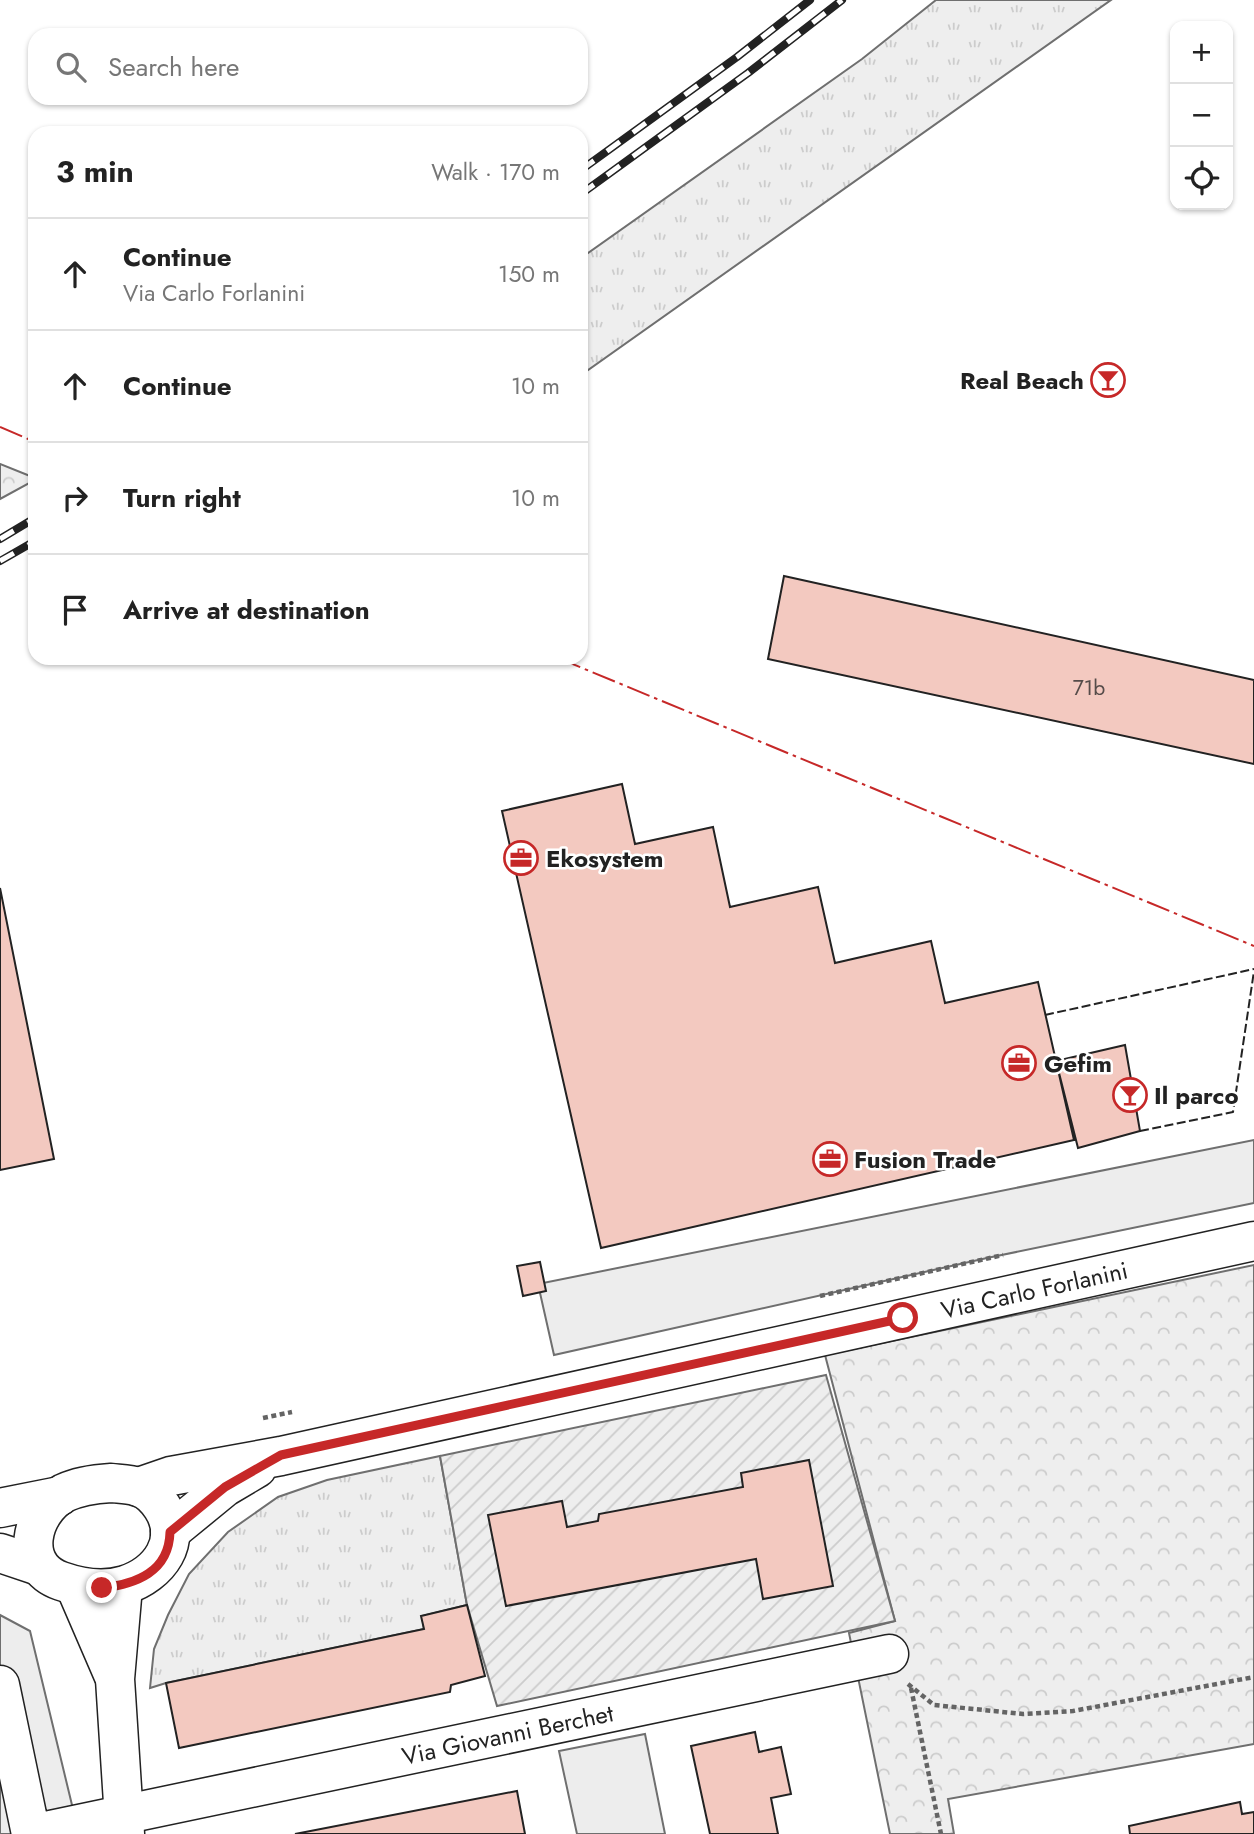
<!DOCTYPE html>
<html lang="en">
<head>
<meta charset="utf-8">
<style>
	:root { --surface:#fff; --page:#f2f2f2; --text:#222; --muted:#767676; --line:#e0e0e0 }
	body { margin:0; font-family:Jost,sans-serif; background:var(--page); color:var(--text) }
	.controls { position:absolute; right:21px; top:21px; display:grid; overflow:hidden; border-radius:14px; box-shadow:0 2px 5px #0004 }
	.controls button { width:63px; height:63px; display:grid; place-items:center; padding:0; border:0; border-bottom:2px solid var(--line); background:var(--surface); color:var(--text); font:35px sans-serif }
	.stop { position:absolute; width:21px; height:21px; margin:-16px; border:5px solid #c62828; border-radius:50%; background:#fff }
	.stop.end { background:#c62828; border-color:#fff; box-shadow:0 2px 7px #0008 }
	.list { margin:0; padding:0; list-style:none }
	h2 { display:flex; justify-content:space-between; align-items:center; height:91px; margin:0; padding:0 28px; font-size:30px }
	h2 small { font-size:23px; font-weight:400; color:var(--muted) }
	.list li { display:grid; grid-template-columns:46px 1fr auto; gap:21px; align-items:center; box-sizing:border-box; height:112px; padding:0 28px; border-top:2px solid var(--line) }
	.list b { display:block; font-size:26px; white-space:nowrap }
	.list p { margin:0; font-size:23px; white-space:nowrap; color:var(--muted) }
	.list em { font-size:23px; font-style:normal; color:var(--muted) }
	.icon { flex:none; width:38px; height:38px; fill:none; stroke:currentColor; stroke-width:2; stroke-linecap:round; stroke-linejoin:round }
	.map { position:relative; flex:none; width:1254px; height:1834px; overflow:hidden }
	.search { position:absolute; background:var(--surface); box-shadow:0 2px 5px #0004; left:28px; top:28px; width:560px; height:77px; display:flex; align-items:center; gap:18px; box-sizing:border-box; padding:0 24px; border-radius:21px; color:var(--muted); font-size:26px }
	.panel { position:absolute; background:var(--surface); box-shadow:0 2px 5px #0004; left:28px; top:126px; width:560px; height:539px; border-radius:21px }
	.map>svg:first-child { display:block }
</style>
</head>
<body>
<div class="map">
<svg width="1254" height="1834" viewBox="0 0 1254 1834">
	<defs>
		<pattern id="grass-tufts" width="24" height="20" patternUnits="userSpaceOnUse" patternTransform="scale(1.75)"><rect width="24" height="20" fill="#eee"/><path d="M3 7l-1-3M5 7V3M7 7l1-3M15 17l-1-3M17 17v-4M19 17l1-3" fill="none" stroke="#ccc"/></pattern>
		<pattern id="park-crowns" width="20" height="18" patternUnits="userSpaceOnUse" patternTransform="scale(1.75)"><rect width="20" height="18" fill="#eee"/><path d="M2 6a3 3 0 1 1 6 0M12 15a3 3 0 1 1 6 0" fill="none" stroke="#ccc"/></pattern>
		<pattern id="garden-furrows" width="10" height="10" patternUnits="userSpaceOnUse" patternTransform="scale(1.75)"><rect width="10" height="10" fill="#eee"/><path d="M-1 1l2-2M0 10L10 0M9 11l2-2" fill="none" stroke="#ccc"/></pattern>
	</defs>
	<rect width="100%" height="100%" fill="#fff"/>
	<!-- grass -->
	<path fill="url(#grass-tufts)" stroke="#6f6f6f" stroke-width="2" d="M936,0H1111L581,375V258L862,59Z
		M440,1456L467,1605L422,1616L424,1629L166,1683L150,1688L154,1649L168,1615L189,1574L228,1532L278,1497L327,1480Z"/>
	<!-- park -->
	<path fill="url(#park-crowns)" stroke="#6f6f6f" stroke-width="2" d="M0,464L35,478V480L0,499Z
		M1254,1265V1744L948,1799L954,1834H890L849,1633L895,1621L825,1355Z"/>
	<!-- garden -->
	<path fill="url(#garden-furrows)" stroke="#6f6f6f" stroke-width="2" d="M826,1375L895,1621L497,1706L467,1605L440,1456Z"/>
	<!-- parking -->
	<path fill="#ededed" stroke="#6f6f6f" stroke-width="2" d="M1254,1140V1203L987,1258L554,1355L538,1284Z
		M0,1615L30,1631L79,1834H0Z
		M645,1734L665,1834H577L559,1751Z"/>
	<!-- building -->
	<path fill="#f3c9c0" stroke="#222" stroke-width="2" d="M784,576L1254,680V764L768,659Z
		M622,784L635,844L713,827L730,907L818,887L835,963L931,941L945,1003L1038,982L1074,1140L601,1248L502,811Z
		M0,888L54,1159L0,1170Z
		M1125,1045L1140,1131L1078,1148L1056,1061Z
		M540,1262L546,1291L523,1296L517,1266Z
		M809,1460L833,1586L763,1599L756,1559L506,1606L488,1515L562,1501L567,1527L598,1521L599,1514L743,1487L741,1473Z
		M467,1605L485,1676L451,1685L450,1692L179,1748L166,1683L424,1629L421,1616Z
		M755,1732L759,1752L781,1747L791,1794L771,1798L778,1834H710L691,1746Z
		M517,1791L525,1834H295Z
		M1240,1802L1242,1814L1254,1812V1834H1130L1129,1826Z"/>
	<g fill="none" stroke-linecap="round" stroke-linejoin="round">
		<!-- minor casing -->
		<g stroke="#222" stroke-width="41">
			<g id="minor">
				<path d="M111,1483C120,1484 130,1484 138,1487C149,1490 156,1498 162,1507C184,1541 159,1574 125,1585C105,1591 81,1588 61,1581C18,1566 30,1512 64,1493C79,1486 95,1484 111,1483Z"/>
				<path id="s1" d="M139,1487L171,1476L281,1456L1254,1241"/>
				<path d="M0,1508L60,1496"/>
				<path d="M170,1532L225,1487L257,1468"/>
				<path d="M0,1553L39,1566"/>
				<path d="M75,1586L113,1674"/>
				<path d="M123,1586L115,1679L125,1834"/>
				<path id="s2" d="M0,1685L31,1834L889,1654"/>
			</g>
		</g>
		<!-- path -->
		<path stroke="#646464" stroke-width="4.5" stroke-dasharray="5 3.5" stroke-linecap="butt" d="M820,1296L1003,1255
			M263,1418L292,1412
			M908,1684L934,1705L1023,1714L1073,1711L1254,1677
			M911,1688L941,1834"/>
		<!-- minor -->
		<use href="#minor" stroke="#fff" stroke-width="38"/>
		<!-- rail casing -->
		<g stroke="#222" stroke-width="8">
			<path id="rail" d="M581,170L737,57L810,0
				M581,194L748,73L842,0
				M0,539L35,518
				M0,561L35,541"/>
		</g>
		<!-- rail -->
		<use href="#rail" stroke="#fff" stroke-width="5" stroke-dasharray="16" stroke-linecap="butt"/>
		<!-- fence -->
		<path stroke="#222" stroke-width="2" stroke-dasharray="9 3.5" stroke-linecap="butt" d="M1045,1015L1254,969
			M1140,1131L1233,1112L1254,971"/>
		<!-- power -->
		<path stroke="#c62828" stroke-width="2" stroke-dasharray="24 5 3.5 5" stroke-linecap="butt" d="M0,427L35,442
			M558,658L1254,946"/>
	</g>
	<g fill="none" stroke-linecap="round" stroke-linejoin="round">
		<!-- route -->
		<path stroke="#c62828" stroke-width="9" d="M102,1588C136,1584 169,1572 170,1532L225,1487L281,1455L903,1318"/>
	</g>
	<!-- icons -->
	<defs>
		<g id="bar-ring" transform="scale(1.75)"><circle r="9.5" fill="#fff" stroke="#c62828" stroke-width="1.5"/><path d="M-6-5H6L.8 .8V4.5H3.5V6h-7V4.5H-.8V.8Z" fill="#c62828"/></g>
		<g id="office-ring" transform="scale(1.75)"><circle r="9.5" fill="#fff" stroke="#c62828" stroke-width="1.5"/><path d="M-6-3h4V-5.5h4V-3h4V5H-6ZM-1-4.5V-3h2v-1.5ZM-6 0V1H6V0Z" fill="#c62828"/></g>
	</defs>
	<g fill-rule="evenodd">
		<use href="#bar-ring" x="1108" y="380"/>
		<use href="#office-ring" x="521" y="858"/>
		<use href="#office-ring" x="1019" y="1063"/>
		<use href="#bar-ring" x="1130" y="1095"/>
		<use href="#office-ring" x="830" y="1159"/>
	</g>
	<g text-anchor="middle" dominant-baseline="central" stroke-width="5" stroke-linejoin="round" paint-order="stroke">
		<!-- number labels -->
		<g font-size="21" fill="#564c4a">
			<text x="1089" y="688">71b</text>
		</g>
		<!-- poi labels -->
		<g font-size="24" font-weight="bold" fill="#222" stroke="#fff" text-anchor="start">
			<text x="1084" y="380" text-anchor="end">Real Beach</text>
			<text x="546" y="858">Ekosystem</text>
			<text x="1044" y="1063">Gefim</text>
			<text x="1154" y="1095">Il parco</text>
			<text x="854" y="1159">Fusion Trade</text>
		</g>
		<!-- street labels -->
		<g font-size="24" fill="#222" stroke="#fff">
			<text stroke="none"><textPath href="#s1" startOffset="917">Via Carlo Forlanini</textPath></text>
			<text stroke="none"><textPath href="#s2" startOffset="639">Via Giovanni Berchet</textPath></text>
		</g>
	</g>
</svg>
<div class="controls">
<button>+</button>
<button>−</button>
<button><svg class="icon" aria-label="locate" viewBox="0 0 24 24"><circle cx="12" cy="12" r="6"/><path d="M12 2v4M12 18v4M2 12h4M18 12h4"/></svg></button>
</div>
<div class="stop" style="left:903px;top:1318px"></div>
<div class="stop end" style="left:102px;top:1588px"></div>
<div class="search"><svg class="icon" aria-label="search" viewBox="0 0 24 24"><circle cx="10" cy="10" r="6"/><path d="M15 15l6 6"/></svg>Search here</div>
<section class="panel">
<h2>3 min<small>Walk · 170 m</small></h2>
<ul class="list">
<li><svg class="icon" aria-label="ahead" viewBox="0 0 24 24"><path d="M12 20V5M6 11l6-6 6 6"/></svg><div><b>Continue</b><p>Via Carlo Forlanini</p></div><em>150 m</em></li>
<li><svg class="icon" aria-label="ahead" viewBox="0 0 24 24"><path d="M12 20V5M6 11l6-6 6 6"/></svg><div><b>Continue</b></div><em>10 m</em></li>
<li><svg class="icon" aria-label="right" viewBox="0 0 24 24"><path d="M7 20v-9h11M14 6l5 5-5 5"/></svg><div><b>Turn right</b></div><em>10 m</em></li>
<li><svg class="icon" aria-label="arrive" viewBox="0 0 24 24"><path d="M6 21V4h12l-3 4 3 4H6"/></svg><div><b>Arrive at destination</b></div></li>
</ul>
</section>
</div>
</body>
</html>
